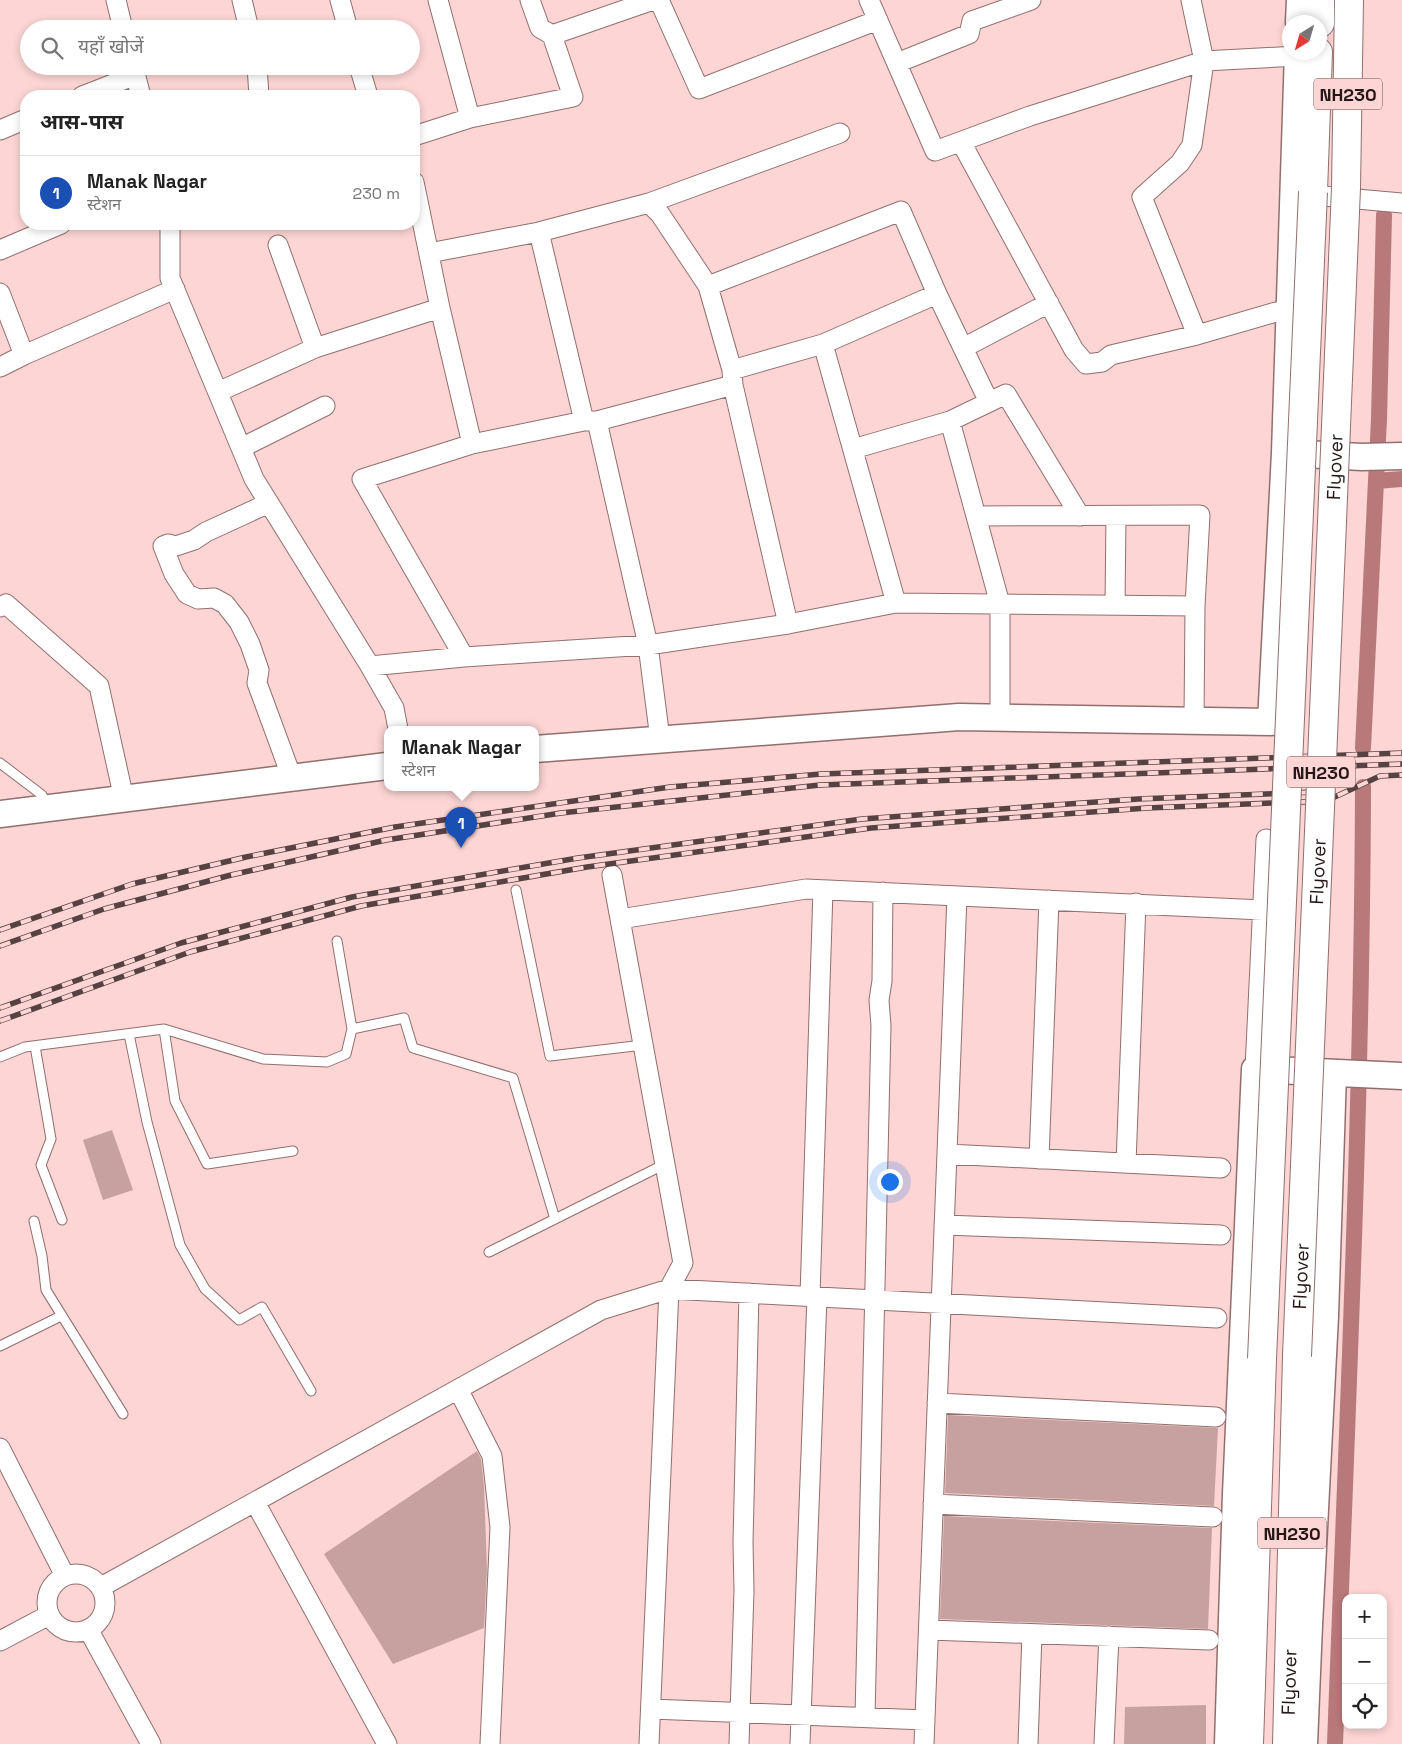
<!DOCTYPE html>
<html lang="hi">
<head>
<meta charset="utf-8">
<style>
	:root { --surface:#fff; --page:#f6f6f6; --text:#222; --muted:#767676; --line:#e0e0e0; --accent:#ea580c }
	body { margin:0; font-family:"Space Grotesk","Noto Sans Devanagari",sans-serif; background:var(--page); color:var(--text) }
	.controls { position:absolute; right:15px; bottom:15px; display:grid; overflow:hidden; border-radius:10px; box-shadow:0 2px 8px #0003 }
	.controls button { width:45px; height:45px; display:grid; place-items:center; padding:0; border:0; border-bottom:1px solid var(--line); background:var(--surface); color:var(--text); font:25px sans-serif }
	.compass { position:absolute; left:1282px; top:15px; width:45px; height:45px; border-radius:50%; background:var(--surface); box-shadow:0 2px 8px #0003; rotate:217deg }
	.you { position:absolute; left:889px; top:1181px; width:18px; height:18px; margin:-12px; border:4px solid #fff; border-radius:50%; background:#1a73e8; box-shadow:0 0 0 8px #1a73e833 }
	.badge { display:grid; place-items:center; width:32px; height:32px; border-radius:50%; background:var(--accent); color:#fff; font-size:16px; font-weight:700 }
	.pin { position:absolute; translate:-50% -41px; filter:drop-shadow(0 1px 2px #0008) }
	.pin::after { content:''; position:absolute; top:26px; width:18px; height:15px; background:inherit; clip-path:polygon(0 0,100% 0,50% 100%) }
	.popup { position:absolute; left:384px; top:726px; width:155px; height:65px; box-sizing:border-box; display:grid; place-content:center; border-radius:10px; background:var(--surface); filter:drop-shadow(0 1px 4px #0005); font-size:16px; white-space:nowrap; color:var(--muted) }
	.popup b { font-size:19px; color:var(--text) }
	.popup::after { content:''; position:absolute; left:50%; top:100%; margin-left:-10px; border:10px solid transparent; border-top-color:var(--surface) }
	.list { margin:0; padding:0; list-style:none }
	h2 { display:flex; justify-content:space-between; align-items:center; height:65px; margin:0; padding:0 20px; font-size:21px }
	h2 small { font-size:16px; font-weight:400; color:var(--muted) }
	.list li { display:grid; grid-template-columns:32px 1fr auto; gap:15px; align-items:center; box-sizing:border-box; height:75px; padding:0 20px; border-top:1px solid var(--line) }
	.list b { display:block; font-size:19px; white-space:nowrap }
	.list p { margin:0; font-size:16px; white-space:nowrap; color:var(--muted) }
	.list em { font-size:16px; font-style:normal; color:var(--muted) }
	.icon { flex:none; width:28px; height:28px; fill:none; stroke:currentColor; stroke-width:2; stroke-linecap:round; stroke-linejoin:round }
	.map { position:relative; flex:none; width:1402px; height:1744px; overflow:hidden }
	.search { position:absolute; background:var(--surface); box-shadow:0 2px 8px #0003; left:20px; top:20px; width:400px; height:55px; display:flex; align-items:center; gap:12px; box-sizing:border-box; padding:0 18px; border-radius:28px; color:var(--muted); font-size:19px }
	.panel { position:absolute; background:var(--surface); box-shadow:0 2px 8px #0003; left:20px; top:90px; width:400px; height:140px; border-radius:20px }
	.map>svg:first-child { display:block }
</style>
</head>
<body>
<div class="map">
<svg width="1402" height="1744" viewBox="0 0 1402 1744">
	<rect width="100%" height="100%" fill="#fcd5d4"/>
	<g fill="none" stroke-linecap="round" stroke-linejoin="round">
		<!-- canal -->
		<path stroke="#b8797a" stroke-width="16" d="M1376,481L1402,479
			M1363,748L1379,419L1384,215
			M1335,1744C1347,1425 1362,1106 1363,787"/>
	</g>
	<!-- building -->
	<path fill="#c6a1a0" d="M112,1130L133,1190L103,1200L83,1140Z
		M948,1415L1218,1428L1214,1506L945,1493Z
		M477,1451L481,1459L484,1486L487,1570L484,1628L393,1664L324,1554Z
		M944,1516L1212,1528L1208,1629L940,1619Z
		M1206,1705V1744H1124L1125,1707Z"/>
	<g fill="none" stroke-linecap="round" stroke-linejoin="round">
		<!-- lane casing -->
		<g stroke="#916f6e" stroke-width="11">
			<path id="lane" d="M0,763L42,795L47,806
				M516,890L550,1056L643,1045
				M164,1029L175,1101L207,1164L293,1151
				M352,1029L404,1018L413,1048L513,1078L555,1219
				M129,1034L147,1122L180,1245L205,1289L239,1320L262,1307L311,1391
				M35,1046L51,1139L41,1165L62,1220
				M0,1057L25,1047L164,1029L263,1059L327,1062L346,1054L352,1029L337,941
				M34,1221L42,1256L46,1290L123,1414
				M489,1252L665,1164
				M0,1346L61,1316"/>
		</g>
		<!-- street casing -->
		<g stroke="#916f6e" stroke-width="21">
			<path id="street" d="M116,0L123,29
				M242,0L249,29
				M340,0L348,29
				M659,0L699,89L878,20
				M869,0L935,151L1030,116L1204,61L1298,56
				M1191,0L1204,61L1192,145L1180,163L1142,197L1197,335
				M552,35L653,0
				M897,63L969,34L972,21L1031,0
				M133,66L141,96
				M257,66L259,96
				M359,66L368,96
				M82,96L136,75
				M470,118L573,97L552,35L540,28L530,0
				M0,130L26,119
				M414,136L470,118L438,0
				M961,142L1074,350L1086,364L1102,362L1111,355L1197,335L1276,312L1289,313
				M414,182L440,308L472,444
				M1301,194L1402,203
				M649,203L840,133
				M170,224V278L254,479L370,666L394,708L398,729
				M539,232L584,421
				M0,250L61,224
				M708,286L901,211L937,294
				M0,293L24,355L175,289
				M823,344L937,294L989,402
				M315,348L440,308
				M963,348L1049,303
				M0,367L24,355
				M732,370L823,344L896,603L788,624
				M218,392L315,348L278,245
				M597,421L733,385
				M950,421L1006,394L1080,516
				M241,448L325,406
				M853,449L950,421L1000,604V718
				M269,503L206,532L194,540L176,546L168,544L163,546L174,574L187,594L198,599L214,598L225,604L239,622L250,644L259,670L257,683L292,778
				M976,516L1200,515L1195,606L1194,720
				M896,603L1195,606
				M1115,605L1116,516
				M0,607L6,604L99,686L124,799
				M464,657L362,479L472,444L584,421H597L648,645L660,739
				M370,666L464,657L648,645L788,624L733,385L732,370L708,286L660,214L649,203L539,232L429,253
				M612,875L683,1263L669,1289L649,1744
				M620,919L806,889L1263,910
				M1255,1069L1266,839
				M947,1154L1221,1168
				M1039,1159L1049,900
				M1126,1163L1136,903
				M944,1225L1221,1235
				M810,1296L823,890
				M458,1389L492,1456L500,1527L490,1744
				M937,1403L1216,1417
				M0,1448L65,1576
				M255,1502L387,1744
				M933,1504L1213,1517
				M47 1603a29 29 0 1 1 58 0a29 29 0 1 1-58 0Z
				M101,1587L601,1310L669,1289L1217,1318
				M88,1629L151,1744
				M929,1630L1209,1640
				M0,1641L49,1615
				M651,1709L925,1720
				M865,1717L881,1026L879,1000L882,981L883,892
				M739,1744L744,1591L743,1542L749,1293
				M800,1744L817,1297
				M924,1744L957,896
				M1028,1744L1032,1634
				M1104,1744L1109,1636"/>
		</g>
		<!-- secondary casing -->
		<g stroke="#916f6e" stroke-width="29">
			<path id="secondary" d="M1299,22L1300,0
				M1285,453L1362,457L1402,456
				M535,749L959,717L1271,722L1285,453L1298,52
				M0,814L387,766
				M1228,1744L1236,1494L1255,1069L1402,1076
				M1304,1744L1309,1625L1325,1316L1333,1073"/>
		</g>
		<!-- highway casing -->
		<g stroke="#916f6e" stroke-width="30">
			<g id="highway">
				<path d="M1320,23V0"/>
				<path d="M1346,188L1349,0"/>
				<path d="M1313,192L1318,52"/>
				<path d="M1249,1744L1262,1359"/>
				<path id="s1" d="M1287,1744L1297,1356"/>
			</g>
		</g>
		<!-- lane -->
		<use href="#lane" stroke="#fff" stroke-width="9"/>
		<!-- street -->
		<use href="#street" stroke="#fff" stroke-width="19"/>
		<!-- secondary -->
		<use href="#secondary" stroke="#fff" stroke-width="26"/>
		<!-- highway -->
		<use href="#highway" stroke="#fff" stroke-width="28"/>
		<!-- rail casing -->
		<g stroke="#564242" stroke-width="5.5">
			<path id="rail" d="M0,930L132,884L246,857L395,827L670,787L821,774L1402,753
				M0,946L104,909L231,875L386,840L561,813L820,785L1402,764
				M0,1008L181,943L352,897L578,858L862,819L1138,799L1317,792
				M0,1021L190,952L361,906L587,867L871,828L1147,808L1326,801L1380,776L1402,775"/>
		</g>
		<!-- rail -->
		<use href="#rail" stroke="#fcd5d4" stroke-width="4" stroke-dasharray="11" stroke-linecap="butt"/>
		<!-- highway-bridge casing -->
		<g stroke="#916f6e" stroke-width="30" stroke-linecap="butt">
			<g id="highway-bridge">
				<path id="s2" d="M1297,1356L1346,188"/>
				<path d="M1262,1359L1313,192"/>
			</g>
		</g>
		<!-- highway-bridge -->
		<use href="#highway-bridge" stroke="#fff" stroke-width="28"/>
	</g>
	<g text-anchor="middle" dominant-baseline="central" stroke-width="5" stroke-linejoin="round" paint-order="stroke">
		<!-- shield labels -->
		<g fill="#fcd5d4" stroke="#665050" stroke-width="1">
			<rect x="1314" y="78.5" width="68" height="31" rx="4"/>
			<rect x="1287" y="756.5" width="68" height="31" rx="4"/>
			<rect x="1258" y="1517.5" width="68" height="31" rx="4"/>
		</g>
		<g font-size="18" font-weight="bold" fill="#251717">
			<text x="1348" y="94">NH230</text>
			<text x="1321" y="772">NH230</text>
			<text x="1292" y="1533">NH230</text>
		</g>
		<!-- street labels -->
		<g font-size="19" fill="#251717" stroke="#fcd5d4">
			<text stroke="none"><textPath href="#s2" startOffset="890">Flyover</textPath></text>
			<text stroke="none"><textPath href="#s2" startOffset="485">Flyover</textPath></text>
			<text stroke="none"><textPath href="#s2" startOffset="80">Flyover</textPath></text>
			<text stroke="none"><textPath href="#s1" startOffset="62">Flyover</textPath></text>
		</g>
	</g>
</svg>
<div class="controls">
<button>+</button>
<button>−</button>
<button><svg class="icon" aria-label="locate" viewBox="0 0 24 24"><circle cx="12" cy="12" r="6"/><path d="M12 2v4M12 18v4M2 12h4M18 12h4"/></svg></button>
</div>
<svg class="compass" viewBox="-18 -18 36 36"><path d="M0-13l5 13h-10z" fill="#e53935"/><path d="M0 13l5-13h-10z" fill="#767676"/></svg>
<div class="you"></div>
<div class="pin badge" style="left:461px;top:848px;background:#1a4fb4">1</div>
<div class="popup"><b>Manak Nagar</b>स्टेशन</div>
<div class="search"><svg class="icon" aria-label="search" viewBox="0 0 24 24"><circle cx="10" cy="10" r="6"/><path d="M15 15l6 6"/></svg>यहाँ खोजें</div>
<section class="panel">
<h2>आस-पास<small></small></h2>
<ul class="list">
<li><span class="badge" style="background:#1a4fb4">1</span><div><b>Manak Nagar</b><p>स्टेशन</p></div><em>230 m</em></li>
</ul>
</section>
</div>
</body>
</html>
